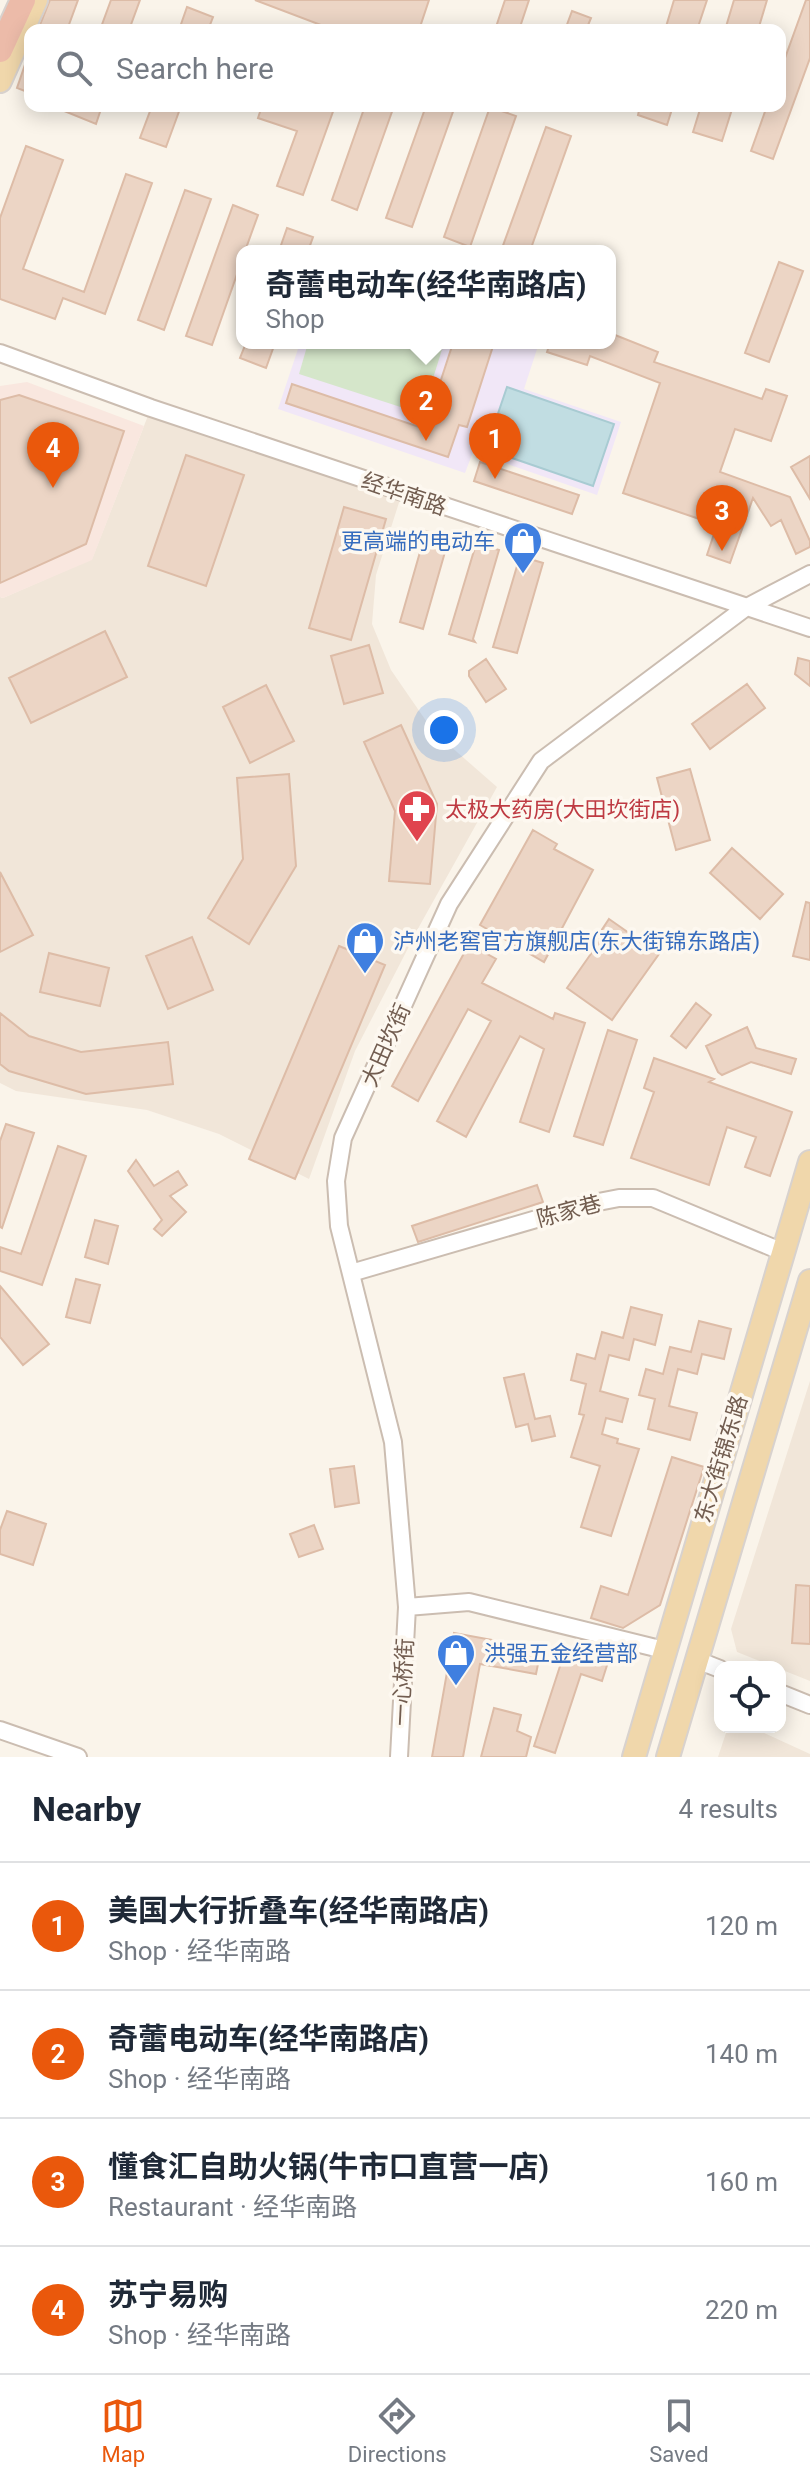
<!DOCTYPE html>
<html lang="en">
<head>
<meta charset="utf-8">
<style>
	:root { --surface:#fff; --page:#f6f6f7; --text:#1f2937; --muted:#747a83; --line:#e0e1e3; --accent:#ea580c }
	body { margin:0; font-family:Roboto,"Noto Sans SC",sans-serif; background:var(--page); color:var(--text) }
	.controls { position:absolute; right:24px; bottom:24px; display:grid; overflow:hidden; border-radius:16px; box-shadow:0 4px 20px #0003 }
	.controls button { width:72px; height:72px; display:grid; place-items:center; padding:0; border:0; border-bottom:2px solid var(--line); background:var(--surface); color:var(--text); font:40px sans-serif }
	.you { position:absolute; left:444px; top:730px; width:28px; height:28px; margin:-20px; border:6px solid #fff; border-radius:50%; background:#1a73e8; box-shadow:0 0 0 12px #1a73e833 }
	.badge { display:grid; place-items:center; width:52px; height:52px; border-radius:50%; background:var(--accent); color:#fff; font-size:26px; font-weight:700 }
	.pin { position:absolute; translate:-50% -66px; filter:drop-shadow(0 2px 4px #0008) }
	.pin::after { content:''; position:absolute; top:42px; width:28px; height:24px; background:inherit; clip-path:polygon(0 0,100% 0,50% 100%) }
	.popup { position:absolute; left:236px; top:245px; width:380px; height:104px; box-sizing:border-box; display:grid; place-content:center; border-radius:16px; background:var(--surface); filter:drop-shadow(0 2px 6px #0005); font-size:26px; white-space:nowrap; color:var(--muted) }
	.popup b { font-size:30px; color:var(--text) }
	.popup::after { content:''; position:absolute; left:50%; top:100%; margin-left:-16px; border:16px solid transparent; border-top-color:var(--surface) }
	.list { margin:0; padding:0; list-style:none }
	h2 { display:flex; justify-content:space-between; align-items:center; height:104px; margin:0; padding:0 32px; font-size:34px }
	h2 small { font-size:26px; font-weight:400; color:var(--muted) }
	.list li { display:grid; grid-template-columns:52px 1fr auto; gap:24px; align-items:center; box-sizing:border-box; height:128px; padding:0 32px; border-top:2px solid var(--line) }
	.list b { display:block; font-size:30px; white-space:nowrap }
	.list p { margin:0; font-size:26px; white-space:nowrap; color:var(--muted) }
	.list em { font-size:26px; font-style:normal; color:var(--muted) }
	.icon { flex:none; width:44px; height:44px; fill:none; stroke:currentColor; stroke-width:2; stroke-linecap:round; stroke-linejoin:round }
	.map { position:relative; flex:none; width:810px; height:1757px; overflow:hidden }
	.search { position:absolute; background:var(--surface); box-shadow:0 4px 20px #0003; left:24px; right:24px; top:24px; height:88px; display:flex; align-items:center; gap:20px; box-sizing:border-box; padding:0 28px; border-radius:16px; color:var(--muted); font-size:30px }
	.sheet { height:616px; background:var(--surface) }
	nav { display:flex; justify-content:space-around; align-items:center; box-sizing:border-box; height:112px; border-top:2px solid var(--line); background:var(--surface); font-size:22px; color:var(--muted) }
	nav a { display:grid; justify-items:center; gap:4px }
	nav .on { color:var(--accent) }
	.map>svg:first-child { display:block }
</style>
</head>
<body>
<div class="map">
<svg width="810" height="1757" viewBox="0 0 810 1757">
	<rect width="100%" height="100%" fill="#faf4ea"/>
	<!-- residential -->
	<path fill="#f1e6d9" d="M151,408L402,493L376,575L372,624L391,670L433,731L497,787L420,925L355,1051L309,1179L219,1134L147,1110L16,1091L0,1083V597L3,598L92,559Z
		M810,1381V1681L780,1669V1667H775L737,1652L731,1629Z
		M728,1727H751L810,1754V1757H718Z"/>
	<!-- commercial -->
	<path fill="#f9e7df" d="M27,382L144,426L92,560L3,598L0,597V386Z"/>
	<!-- education -->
	<path fill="#f1e7f7" d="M300,343H539L524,389L621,422L597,495L473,452L465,473L278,409Z"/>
	<!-- green -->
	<path fill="#d5e6ca" d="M308,343H444L422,414L299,374Z"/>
	<!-- water -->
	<path fill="#c1dde2" stroke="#a8cbd2" stroke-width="2" d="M507,387L614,424L593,486L486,449Z"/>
	<!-- building -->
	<path fill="#ecd5c5" stroke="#ddbca7" stroke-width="2" d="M50,0H78L67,30H38Z
		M111,0H140L129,30H100Z
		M255,0H429L419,30H334Z
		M505,0H529L519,30H495Z
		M674,0H707L697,30H665Z
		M734,0H767L758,30H725Z
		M806,0H810V58L773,159L751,151L767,106H780V72Z
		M187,7L213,17L208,30H179Z
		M572,11L591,18L586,30H565Z
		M28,56L30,57V93L17,88Z
		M52,106H102L96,124Z
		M152,106H181L166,147L140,138Z
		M262,106H335L303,195L277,186L297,131L258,118Z
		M365,106H394L357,210L332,200Z
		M426,106H455L412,227L386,218Z
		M640,106H673L667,125L638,115Z
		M701,106H733L722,141L693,132Z
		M490,107L516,116L470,247L444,237Z
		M546,127L571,136L530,251H501Z
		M26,146L63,160L23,269L84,292L126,174L152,183L105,314L63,298L55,319L0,299V218Z
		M185,190L211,199L164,330L138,320Z
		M233,205L258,215L245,251H242V260L212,345L186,336Z
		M287,228L313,237L308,251H279Z
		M779,262L803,271L769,362L745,353Z
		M610,333L658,352L654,362L762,399L766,389L787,396L771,441L735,429L720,472L790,497L810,541V547L796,554L781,520L771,526L753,498L730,563L707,555L717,525L623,493L660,383L590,356L587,365L547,352L550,343H610Z
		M246,343H275L266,368L240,358Z
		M453,343H494L467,427L459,425L448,457L286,403L292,384L425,429Z
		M19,395L124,431L86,544L0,583V400Z
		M186,455L244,475L206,586L148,566Z
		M810,456V499L791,467Z
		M480,462L579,495L572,514L474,481Z
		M344,507L386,519L351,640L309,628Z
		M426,531L449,538L423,629L400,622Z
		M476,544L499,550L473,639L475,642L449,634Z
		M520,556L543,563L517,653L493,647Z
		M105,631L127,677L31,723L9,678Z
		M369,645L383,693L344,704L331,656Z
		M798,658L810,661V686L795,674Z
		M486,659L506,689L486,702L469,676V671Z
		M747,684L765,708L710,749L692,724Z
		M266,685L294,741L250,763L223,707Z
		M401,725L437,804L430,884L389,881L395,811L364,742Z
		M690,769L710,840L676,850L657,778Z
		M289,774L296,866L249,944L208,918L243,859L237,778Z
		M533,830L557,844L554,849L593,870L544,962L480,925Z
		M732,848L783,894L760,919L710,873Z
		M0,872L33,935L0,952Z
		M806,902L810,903V960L793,956Z
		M609,919L659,954L612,1020L567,988L595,948L591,946Z
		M192,937L213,990L168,1009L146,956Z
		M469,944L496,959L482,983L553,1019L555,1013L585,1023L549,1132L520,1122L544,1049L520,1036L466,1137L437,1121L491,1021L468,1009L418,1101L392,1086Z
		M339,946L385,965L295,1179L249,1159Z
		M49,953L109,968L100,1006L40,992Z
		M696,1003L711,1015L686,1048L671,1036Z
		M0,1013L29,1036L81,1052L168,1042L173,1084L86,1094L9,1071L0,1064Z
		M747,1027L756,1048L796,1059L791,1074L751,1062L722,1075L718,1072L706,1046Z
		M608,1030L637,1040L603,1145L574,1136Z
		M654,1058L714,1079L709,1082L792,1112L770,1176L745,1167L756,1137L727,1127L709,1185L631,1158L654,1092L644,1088Z
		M6,1124L34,1133L2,1228L0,1227V1141Z
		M58,1146L86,1156L42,1285L0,1271V1247L21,1254Z
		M136,1160L154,1186L178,1171L187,1185L170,1196L186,1212L162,1236L154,1229L162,1220L128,1171Z
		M537,1185L543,1202L418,1242L412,1226Z
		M95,1220L118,1226L108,1264L85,1257Z
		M76,1279L100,1285L90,1323L66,1317Z
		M0,1286L49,1344L23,1365L0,1337Z
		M631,1307L662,1315L655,1345L634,1339L629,1360L609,1355L600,1391L628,1399L622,1422L606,1418L602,1434L618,1439L617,1443L639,1449L611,1536L581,1527L600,1466L571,1457L584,1415L579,1414L586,1384L571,1380L577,1354L595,1359L602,1332L623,1338Z
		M699,1321L731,1329L724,1359L702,1354L697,1374L678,1369L669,1406L697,1413L690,1440L648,1429L655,1399L639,1395L646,1369L663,1374L670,1347L691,1352Z
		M524,1374L535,1419L550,1416L555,1436L532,1441L528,1424L516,1427L504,1378Z
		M672,1457L704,1467L660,1605L623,1628L591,1618L601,1586L628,1595Z
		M354,1466L359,1503L335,1507L330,1469Z
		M7,1511L46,1524L33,1565L0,1554V1530Z
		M314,1525L323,1549L299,1557L290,1534Z
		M796,1585L810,1586V1644L792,1643Z
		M454,1633L541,1649L536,1674L480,1664L463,1757H432Z
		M579,1649L609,1659L602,1681L581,1674L555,1753L534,1746L563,1657L575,1661Z
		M494,1708L521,1715L517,1731L531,1737L526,1757H481Z"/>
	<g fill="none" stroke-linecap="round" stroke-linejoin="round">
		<!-- minor casing -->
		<g stroke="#cbbdb1" stroke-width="20">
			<path id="minor" d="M0,353L151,408L810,628
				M351,1273L588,1204L619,1198H653L783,1252
				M407,1607L469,1602L664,1650
				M697,1660L720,1669
				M780,1693L810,1705
				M0,1730L78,1757
				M399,1757L407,1607L393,1442L339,1226L336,1181L343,1138L449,904L541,761L745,608L810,574"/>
		</g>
		<!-- major casing -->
		<g stroke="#d8d2ce" stroke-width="26">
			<path id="major" d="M0,81L36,0
				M634,1757L810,1162
				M668,1757L810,1281"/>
		</g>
		<!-- highway casing -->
		<g stroke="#d8d2ce" stroke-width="28">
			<path id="highway" d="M0,50L23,0"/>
		</g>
		<!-- minor -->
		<use href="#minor" stroke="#fff" stroke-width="16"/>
		<!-- major -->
		<use href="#major" stroke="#f0d7ab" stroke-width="22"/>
		<!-- highway -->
		<use href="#highway" stroke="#ecbba9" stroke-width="24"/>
	</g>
	<!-- icons -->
	<defs>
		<g id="shop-pin" transform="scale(2)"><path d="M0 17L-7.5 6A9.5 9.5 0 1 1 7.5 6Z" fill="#3f7fe0" stroke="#fdf8f0"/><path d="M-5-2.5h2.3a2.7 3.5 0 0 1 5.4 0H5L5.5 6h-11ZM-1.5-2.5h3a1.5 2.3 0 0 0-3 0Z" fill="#fff"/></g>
		<g id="pharmacy-pin" transform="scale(2)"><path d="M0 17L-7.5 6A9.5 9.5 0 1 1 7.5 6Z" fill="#e0444e" stroke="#fdf8f0"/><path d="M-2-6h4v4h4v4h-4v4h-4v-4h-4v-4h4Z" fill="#fff"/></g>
	</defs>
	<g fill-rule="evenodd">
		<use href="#shop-pin" x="523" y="541"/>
		<use href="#pharmacy-pin" x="417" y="809"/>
		<use href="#shop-pin" x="365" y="941"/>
		<use href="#shop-pin" x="456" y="1653"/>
	</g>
	<g text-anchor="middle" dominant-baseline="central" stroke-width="7" stroke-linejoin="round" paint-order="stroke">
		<!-- street labels -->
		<g font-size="22" fill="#725d50" stroke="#fdf8f0">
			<text transform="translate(404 494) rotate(19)">经华南路</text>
			<text transform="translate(386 1045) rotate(-66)">大田坎街</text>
			<text transform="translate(569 1211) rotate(-15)">陈家巷</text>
			<text transform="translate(721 1459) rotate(-73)">东大街锦东路</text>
			<text transform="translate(403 1682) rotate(-87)">一心桥街</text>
		</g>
		<!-- shop labels -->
		<g font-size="22" fill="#366cbe" stroke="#fdf8f0" text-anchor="start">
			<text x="495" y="541" text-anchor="end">更高端的电动车</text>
			<text x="393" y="941">泸州老窖官方旗舰店(东大街锦东路店)</text>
			<text x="484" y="1653">洪强五金经营部</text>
		</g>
		<!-- health labels -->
		<g font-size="22" fill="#be3a42" stroke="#fdf8f0" text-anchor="start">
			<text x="445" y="809">太极大药房(大田坎街店)</text>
		</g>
	</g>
</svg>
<div class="controls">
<button><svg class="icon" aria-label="locate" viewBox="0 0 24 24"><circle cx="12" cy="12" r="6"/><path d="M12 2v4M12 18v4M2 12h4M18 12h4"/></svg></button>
</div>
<div class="you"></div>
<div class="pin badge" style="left:495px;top:479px">1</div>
<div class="pin badge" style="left:426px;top:441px">2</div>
<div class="popup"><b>奇蕾电动车(经华南路店)</b>Shop</div>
<div class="pin badge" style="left:722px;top:551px">3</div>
<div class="pin badge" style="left:53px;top:488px">4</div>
<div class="search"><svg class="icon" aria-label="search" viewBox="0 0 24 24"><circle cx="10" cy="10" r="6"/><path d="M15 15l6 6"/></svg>Search here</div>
</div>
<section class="sheet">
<h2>Nearby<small>4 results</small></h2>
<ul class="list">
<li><span class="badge">1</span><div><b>美国大行折叠车(经华南路店)</b><p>Shop · 经华南路</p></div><em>120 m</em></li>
<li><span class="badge">2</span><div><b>奇蕾电动车(经华南路店)</b><p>Shop · 经华南路</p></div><em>140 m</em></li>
<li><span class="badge">3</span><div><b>懂食汇自助火锅(牛市口直营一店)</b><p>Restaurant · 经华南路</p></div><em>160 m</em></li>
<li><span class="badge">4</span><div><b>苏宁易购</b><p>Shop · 经华南路</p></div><em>220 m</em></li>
</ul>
</section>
<nav>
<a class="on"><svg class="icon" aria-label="map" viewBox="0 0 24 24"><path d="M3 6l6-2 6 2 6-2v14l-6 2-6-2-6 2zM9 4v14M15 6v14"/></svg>Map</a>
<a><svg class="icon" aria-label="directions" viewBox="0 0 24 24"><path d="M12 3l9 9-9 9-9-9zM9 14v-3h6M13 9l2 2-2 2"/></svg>Directions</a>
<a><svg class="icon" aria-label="saved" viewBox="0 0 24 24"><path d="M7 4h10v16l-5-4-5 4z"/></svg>Saved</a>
</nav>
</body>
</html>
